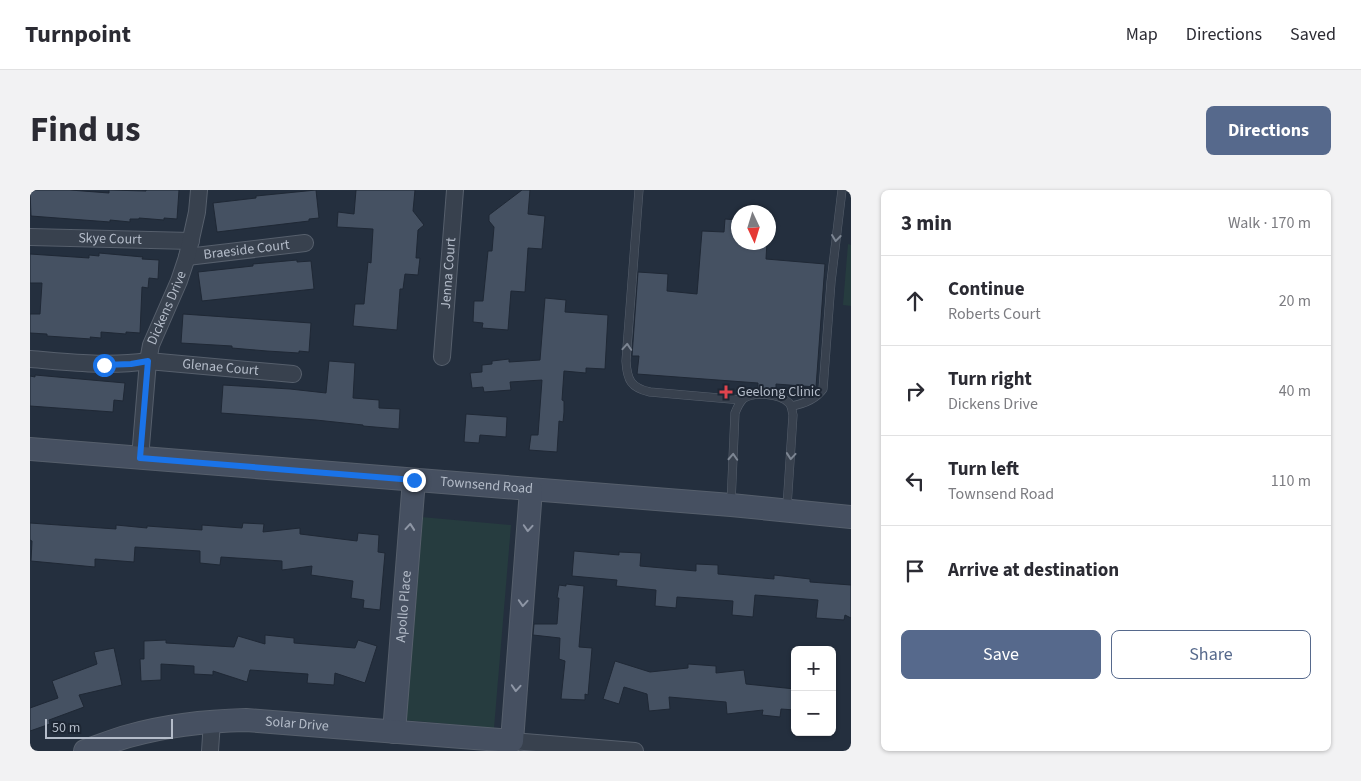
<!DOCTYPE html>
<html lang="en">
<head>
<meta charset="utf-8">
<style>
	:root { --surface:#fff; --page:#f2f2f3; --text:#2b2b33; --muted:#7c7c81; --line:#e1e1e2; --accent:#56698c }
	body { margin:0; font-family:"Source Sans 3",sans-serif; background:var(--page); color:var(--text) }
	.controls { position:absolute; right:15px; bottom:15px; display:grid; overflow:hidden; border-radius:8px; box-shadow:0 1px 4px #0004 }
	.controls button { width:45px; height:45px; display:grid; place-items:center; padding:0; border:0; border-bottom:1px solid var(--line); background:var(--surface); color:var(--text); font:25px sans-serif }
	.compass { position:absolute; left:701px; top:15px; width:45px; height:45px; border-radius:50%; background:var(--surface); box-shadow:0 1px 4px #0004; rotate:176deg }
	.scale { position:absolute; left:15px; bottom:12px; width:128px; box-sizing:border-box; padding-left:5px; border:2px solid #b4bcc9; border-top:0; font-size:14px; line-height:18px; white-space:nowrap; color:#b4bcc9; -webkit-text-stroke:4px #1d2633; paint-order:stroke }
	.stop { position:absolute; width:15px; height:15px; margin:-11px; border:4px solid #1a73e8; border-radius:50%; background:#fff }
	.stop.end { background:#1a73e8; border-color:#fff; box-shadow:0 1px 5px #0008 }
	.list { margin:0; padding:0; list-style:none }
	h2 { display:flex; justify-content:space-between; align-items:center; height:65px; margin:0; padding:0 20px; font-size:21px }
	h2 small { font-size:16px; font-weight:400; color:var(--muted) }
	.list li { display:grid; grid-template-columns:32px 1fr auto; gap:15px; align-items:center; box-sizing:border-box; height:90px; padding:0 20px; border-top:1px solid var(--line) }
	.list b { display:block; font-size:19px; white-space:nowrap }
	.list p { margin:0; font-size:16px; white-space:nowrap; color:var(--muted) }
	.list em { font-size:16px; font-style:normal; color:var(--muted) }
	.actions { display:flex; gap:10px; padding:15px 20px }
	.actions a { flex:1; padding:11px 0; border:1px solid var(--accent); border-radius:8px; text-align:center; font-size:18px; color:var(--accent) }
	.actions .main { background:var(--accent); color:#fff }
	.icon { flex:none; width:28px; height:28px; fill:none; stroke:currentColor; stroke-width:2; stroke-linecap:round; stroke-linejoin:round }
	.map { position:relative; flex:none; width:821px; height:561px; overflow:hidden; border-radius:8px }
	header { display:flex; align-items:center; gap:30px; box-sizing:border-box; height:70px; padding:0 25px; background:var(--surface); border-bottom:1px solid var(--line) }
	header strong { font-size:24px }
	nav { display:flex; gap:28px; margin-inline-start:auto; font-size:18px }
	.intro { display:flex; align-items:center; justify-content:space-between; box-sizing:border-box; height:120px; padding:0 30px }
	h1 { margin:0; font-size:35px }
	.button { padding:12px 22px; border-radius:8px; background:var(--accent); color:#fff; font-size:18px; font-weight:700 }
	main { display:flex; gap:30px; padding:0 30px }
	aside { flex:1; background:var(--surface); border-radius:8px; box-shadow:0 1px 4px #0004 }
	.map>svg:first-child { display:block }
</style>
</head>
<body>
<header>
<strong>Turnpoint</strong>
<nav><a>Map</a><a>Directions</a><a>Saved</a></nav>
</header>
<div class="intro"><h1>Find us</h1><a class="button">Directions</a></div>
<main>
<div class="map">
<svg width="821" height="561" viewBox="0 0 821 561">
	<rect width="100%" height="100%" fill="#242f3e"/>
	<!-- green -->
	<path fill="#263c3f" d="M818,54L821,55V116L813,115Z
		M391,327L481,335L464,538L374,530Z"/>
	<!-- building -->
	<path fill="#455162" stroke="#1f2835" d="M0,0H40L79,3V0L116,1V0H149L147,29L134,28V30L109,28V29H100V32L80,30V32L1,26Z
		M286,0L289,28L279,29V31L187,42L183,13L226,8V6Z
		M326,0H385L383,21L394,35L388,40L386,68H390L388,85L375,84L373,99H370L367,140L323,136L325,114H334L338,72L341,73L343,39L307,37L308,22L324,24Z
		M492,0H500L498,24L515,26L512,59L498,58L495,102L481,101L478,140L452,138L453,133L443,132L444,111H453L458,61H462L464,37L459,31V25Z
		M695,29L708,30V52H737L736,69L795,74L786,197L746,194V200L728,199V193L607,184L609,166H602L608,82L638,84L637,101L667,104L672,41L694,42Z
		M69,63L113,67L112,69L129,70L128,89L119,88L118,98L112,97L110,143L96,142V144L71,142V148L60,147L61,149L17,146V144L0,143V124H10L12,93H0V64L59,68V65L69,66Z
		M267,70V72L281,71L284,99L172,111L168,82L223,76V74Z
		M515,108L536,110L535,122L578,125L575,179L556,178V183L534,181L532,210L534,211V222L533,232L529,231L527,262L499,260L501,245H508L512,190L480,192L481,200L454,202L453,197L442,198L440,183L452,182V175L462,174V171L479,169V172L510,170Z
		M153,124L281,133L279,162L269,161V163L237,161L202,158V156L151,153Z
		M299,171L325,173L323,208L349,210V218L370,219L369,239L333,236V235L286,230L191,223L193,195L260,199L296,203Z
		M5,185L95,193L93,211L84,210L83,222L0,216V186L5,187Z
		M436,224L477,227L476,247L450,245L449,253L434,252Z
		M0,333L86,339V335L117,338V336L172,340V335L212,338L213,333L234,334L233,342L270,338V344L327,351L328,343L349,345L348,362L355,363L350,420L333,418L334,410L321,408L323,391L281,385L282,376L252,380V371L191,367L190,375L170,373V361L105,357L104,372L65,369V377L1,371L2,351L0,350Z
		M544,361L589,365V362L611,363L610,376L666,381V374L688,375V384L744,389V385L780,389V392L821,395V428L815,425L814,430L786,428L788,410L725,405L723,427L702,425L703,411L647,407L646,418L625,416L626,400L586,396L587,390L542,386Z
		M536,394L554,396L549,457L562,458L558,505L555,504V510L531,509L535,471L529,469L530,448L503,445L504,434H527L529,408H527L529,395L536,396Z
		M235,445L264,448V453L325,458L328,450L347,456L335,493L305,483L304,495L277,493L278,484L220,480L217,492L183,481V485L164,484V476L131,474V490L111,491L110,469H114V451L136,450V453L204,457L208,446L235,454Z
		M84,458L92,495L49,505L54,517L19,530L20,534L0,541V518L28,508L22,491L67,474L64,462Z
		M585,471L620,482L658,478V474L686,476V483L714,480L716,494L765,499V520L751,519L750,527L732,525L733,520L697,524L696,512L639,507L640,519L619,521L617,504L594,497L589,514L573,509Z"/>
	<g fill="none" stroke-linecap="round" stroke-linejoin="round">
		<!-- lane casing -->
		<g stroke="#565f6c" stroke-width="9">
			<path id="lane" d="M609,0L596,171C597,190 601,198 620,202L712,210
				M761,216C774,214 785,210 793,199L801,92L812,0
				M701,313L705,223C707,218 709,213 713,209C723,201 751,204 759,213C762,216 762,221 763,225L757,317"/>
		</g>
		<!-- street casing -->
		<g stroke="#565f6c" stroke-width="18">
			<g id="street">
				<path id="s1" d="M0,47L161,51"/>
				<path id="s2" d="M157,67L275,53"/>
				<path id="s3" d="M412,167L425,0"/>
				<path id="s4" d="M0,169C39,172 78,177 118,171L263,184"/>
				<path id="s5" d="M110,268L118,171L121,155L149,91L157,67L167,22L169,0"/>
				<path d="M482,551L605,561"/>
				<path d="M180,561L182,531"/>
			</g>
		</g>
		<!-- secondary casing -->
		<g stroke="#565f6c" stroke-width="24">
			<g id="secondary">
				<path id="s6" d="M0,259L701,315L821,327"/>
				<path id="s7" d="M364,542L384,290"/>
				<path id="s8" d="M55,561C70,556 84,550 99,546C138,535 176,531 216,530L482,551L501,300"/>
			</g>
		</g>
		<!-- lane -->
		<use href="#lane" stroke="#38414e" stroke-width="8"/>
		<!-- street -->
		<use href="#street" stroke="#38414e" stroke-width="16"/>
		<!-- secondary -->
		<use href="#secondary" stroke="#465061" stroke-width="22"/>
	</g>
	<!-- one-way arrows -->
	<defs><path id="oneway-chevron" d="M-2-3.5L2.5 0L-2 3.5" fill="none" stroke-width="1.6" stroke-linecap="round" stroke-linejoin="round" transform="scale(1.25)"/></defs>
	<g stroke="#7c8592">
		<use href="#oneway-chevron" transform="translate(806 48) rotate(97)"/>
		<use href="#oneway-chevron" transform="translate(597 157) rotate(-86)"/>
		<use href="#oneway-chevron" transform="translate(761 266) rotate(95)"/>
		<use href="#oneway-chevron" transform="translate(703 267) rotate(-87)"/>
	</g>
	<g stroke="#8e96a5">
		<use href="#oneway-chevron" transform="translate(380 337) rotate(-85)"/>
		<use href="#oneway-chevron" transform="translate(498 338) rotate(94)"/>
		<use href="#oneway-chevron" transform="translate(493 413) rotate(94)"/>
		<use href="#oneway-chevron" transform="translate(486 498) rotate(94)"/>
	</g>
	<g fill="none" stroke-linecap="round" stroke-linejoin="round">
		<!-- route -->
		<path stroke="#1a73e8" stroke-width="6" d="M74,175L101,174L118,171L110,268L384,290"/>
	</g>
	<!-- markers -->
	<path fill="#e0444e" stroke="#1d2633" stroke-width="2" d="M693.5 194.5h5v5h5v5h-5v5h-5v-5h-5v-5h5z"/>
	<g text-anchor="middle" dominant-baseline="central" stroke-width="4" stroke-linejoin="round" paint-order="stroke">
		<!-- street labels -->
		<g font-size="14" fill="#b4bcc9" stroke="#1d2633">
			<text stroke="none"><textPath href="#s1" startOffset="80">Skye Court</textPath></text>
			<text stroke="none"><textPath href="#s2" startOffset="60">Braeside Court</textPath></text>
			<text stroke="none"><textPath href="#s3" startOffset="84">Jenna Court</textPath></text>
			<text stroke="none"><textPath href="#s5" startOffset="154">Dickens Drive</textPath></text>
			<text stroke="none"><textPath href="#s4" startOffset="191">Glenae Court</textPath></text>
			<text stroke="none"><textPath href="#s6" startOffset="458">Townsend Road</textPath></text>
			<text stroke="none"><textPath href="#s7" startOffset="126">Apollo Place</textPath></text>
			<text stroke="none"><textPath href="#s8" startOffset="216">Solar Drive</textPath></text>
		</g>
		<!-- poi labels -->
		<g font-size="14" fill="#b4bcc9" stroke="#1d2633" text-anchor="start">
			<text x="707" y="202">Geelong Clinic</text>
		</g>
	</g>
</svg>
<div class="controls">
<button>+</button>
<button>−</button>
</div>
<svg class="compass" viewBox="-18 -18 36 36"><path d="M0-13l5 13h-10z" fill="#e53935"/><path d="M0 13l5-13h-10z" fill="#7c7c81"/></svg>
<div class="scale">50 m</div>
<div class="stop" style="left:74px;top:175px"></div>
<div class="stop end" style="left:384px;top:290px"></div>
</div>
<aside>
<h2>3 min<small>Walk · 170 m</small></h2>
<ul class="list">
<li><svg class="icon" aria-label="ahead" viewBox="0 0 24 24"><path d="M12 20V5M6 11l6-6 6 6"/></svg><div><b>Continue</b><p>Roberts Court</p></div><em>20 m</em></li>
<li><svg class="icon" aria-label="right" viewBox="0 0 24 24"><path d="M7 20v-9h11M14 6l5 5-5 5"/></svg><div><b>Turn right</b><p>Dickens Drive</p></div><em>40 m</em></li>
<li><svg class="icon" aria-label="left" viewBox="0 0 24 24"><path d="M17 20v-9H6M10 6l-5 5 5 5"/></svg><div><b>Turn left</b><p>Townsend Road</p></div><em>110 m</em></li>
<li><svg class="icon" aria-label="arrive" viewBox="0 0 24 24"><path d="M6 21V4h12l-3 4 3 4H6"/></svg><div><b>Arrive at destination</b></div></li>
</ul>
<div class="actions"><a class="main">Save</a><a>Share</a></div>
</aside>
</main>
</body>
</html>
